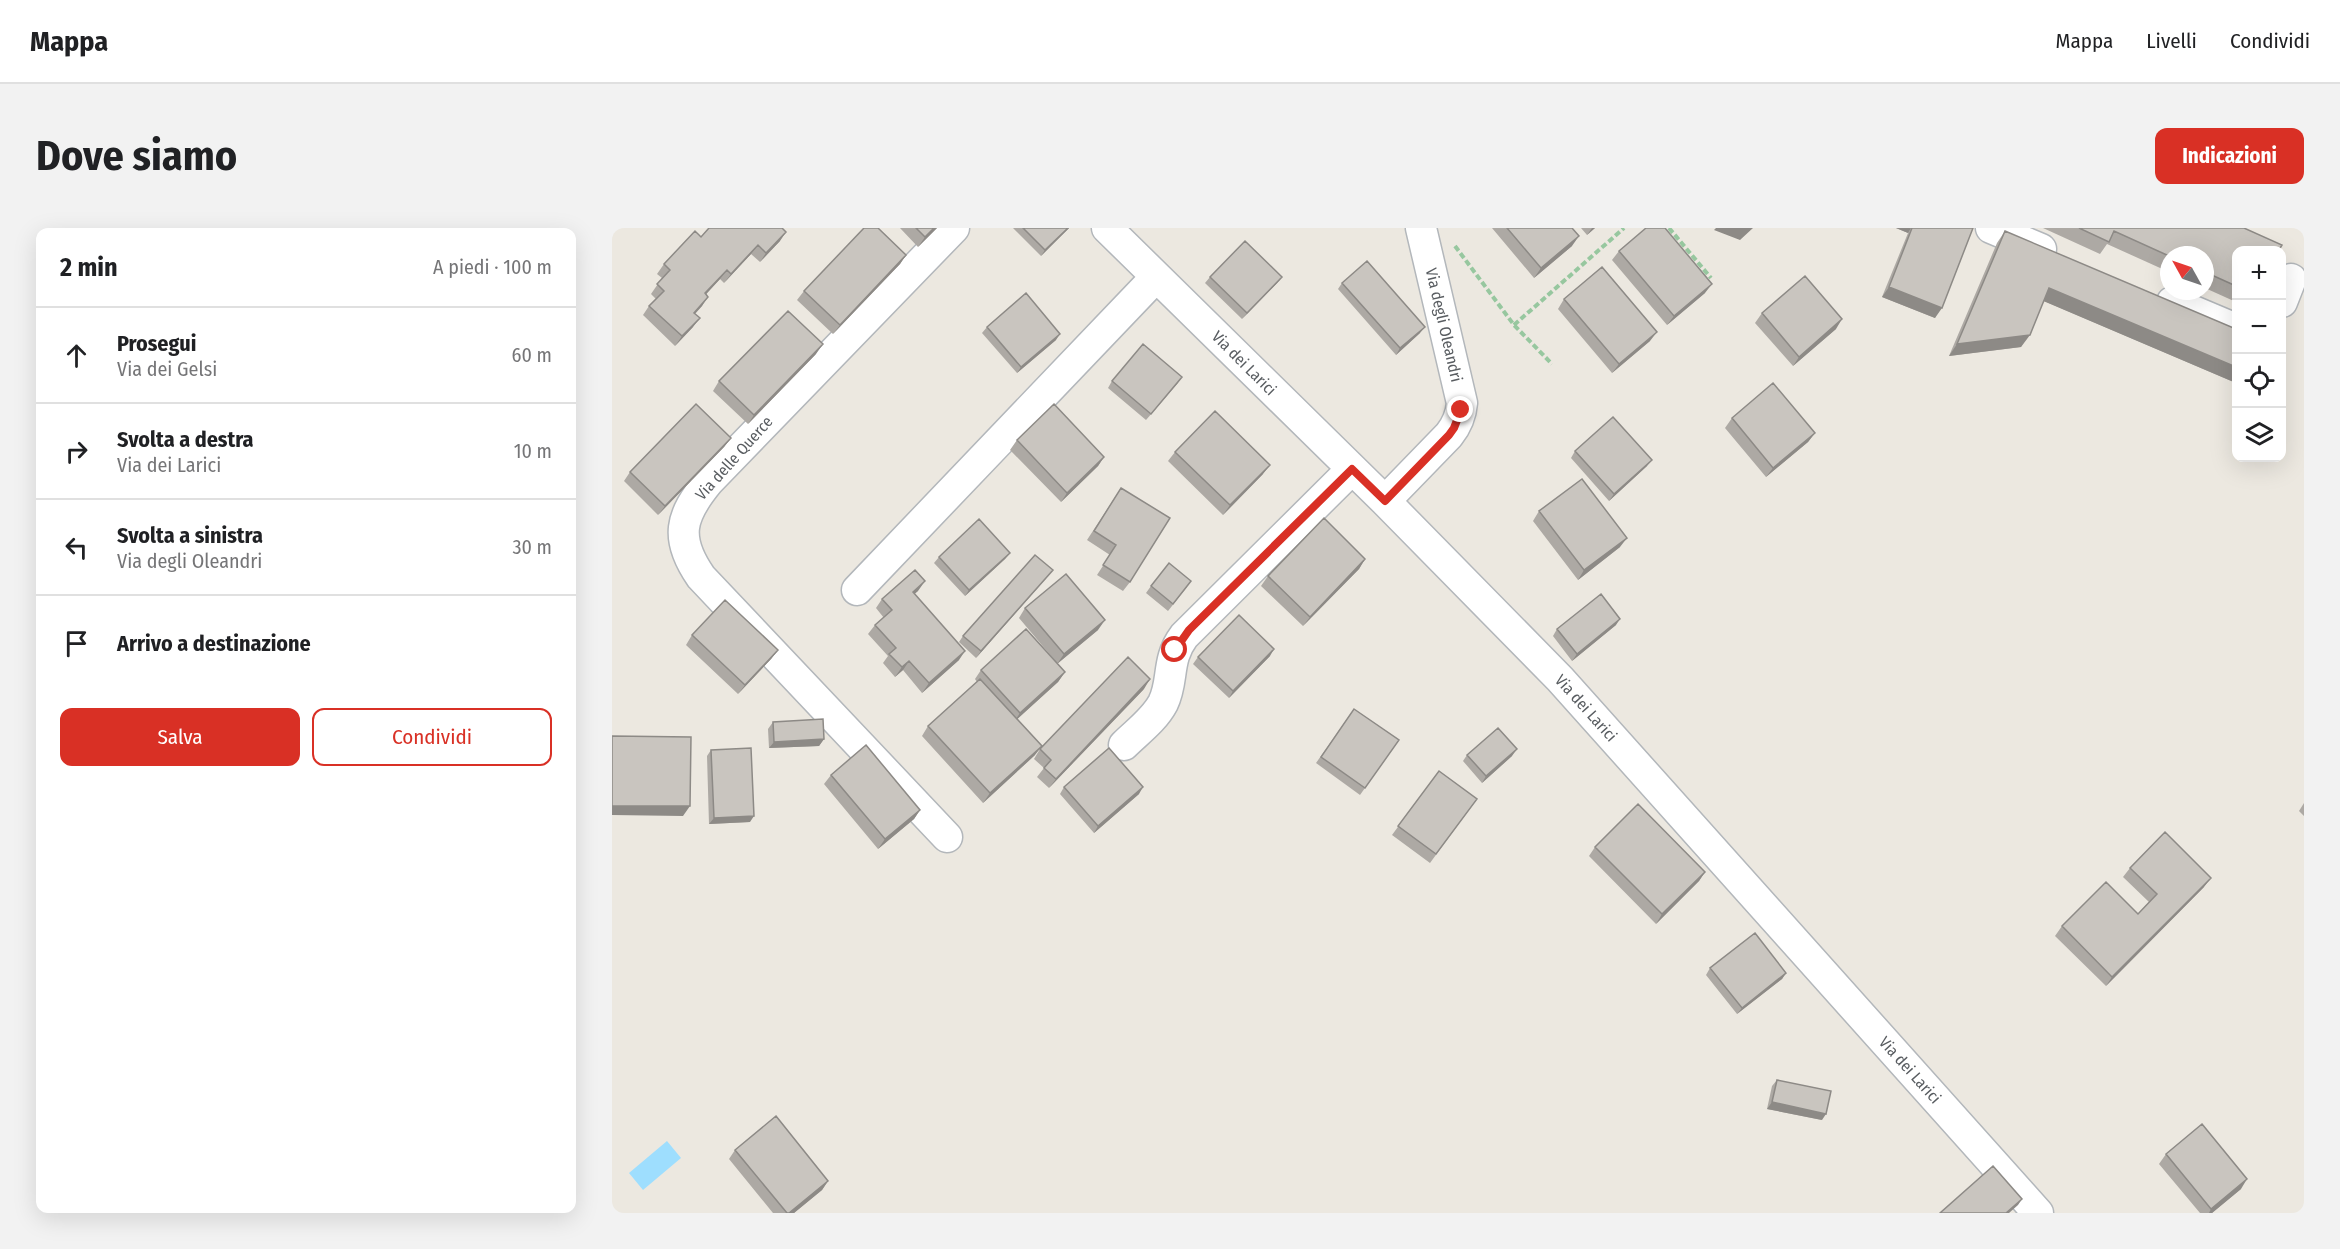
<!DOCTYPE html>
<html lang="it">
<head>
<meta charset="utf-8">
<style>
	:root { --surface:#fff; --page:#f2f2f2; --text:#202124; --muted:#757577; --line:#e0e0e0; --accent:#d93025 }
	body { margin:0; font-family:"Fira Sans Condensed",sans-serif; background:var(--page); color:var(--text) }
	.controls { position:absolute; right:18px; top:18px; display:grid; overflow:hidden; border-radius:12px; box-shadow:0 6px 24px #0002 }
	.controls button { width:54px; height:54px; display:grid; place-items:center; padding:0; border:0; border-bottom:2px solid var(--line); background:var(--surface); color:var(--text); font:30px sans-serif }
	.compass { position:absolute; left:1548px; top:18px; width:54px; height:54px; border-radius:50%; background:var(--surface); box-shadow:0 6px 24px #0002; rotate:310deg }
	.stop { position:absolute; width:18px; height:18px; margin:-14px; border:4px solid #d93025; border-radius:50%; background:#fff }
	.stop.end { background:#d93025; border-color:#fff; box-shadow:0 2px 6px #0008 }
	.list { margin:0; padding:0; list-style:none }
	h2 { display:flex; justify-content:space-between; align-items:center; height:78px; margin:0; padding:0 24px; font-size:26px }
	h2 small { font-size:20px; font-weight:400; color:var(--muted) }
	.list li { display:grid; grid-template-columns:39px 1fr auto; gap:18px; align-items:center; box-sizing:border-box; height:96px; padding:0 24px; border-top:2px solid var(--line) }
	.list b { display:block; font-size:22px; white-space:nowrap }
	.list p { margin:0; font-size:20px; white-space:nowrap; color:var(--muted) }
	.list em { font-size:20px; font-style:normal; color:var(--muted) }
	.actions { display:flex; gap:12px; padding:18px 24px }
	.actions a { flex:1; padding:14px 0; border:2px solid var(--accent); border-radius:12px; text-align:center; font-size:21px; color:var(--accent) }
	.actions .main { background:var(--accent); color:#fff }
	.icon { flex:none; width:33px; height:33px; fill:none; stroke:currentColor; stroke-width:2; stroke-linecap:round; stroke-linejoin:round }
	.map { position:relative; flex:none; width:1692px; height:985px; overflow:hidden; border-radius:12px }
	header { display:flex; align-items:center; gap:36px; box-sizing:border-box; height:84px; padding:0 30px; background:var(--surface); border-bottom:2px solid var(--line) }
	header strong { font-size:28px }
	nav { display:flex; gap:33px; margin-inline-start:auto; font-size:21px }
	.intro { display:flex; align-items:center; justify-content:space-between; box-sizing:border-box; height:144px; padding:0 36px }
	h1 { margin:0; font-size:42px }
	.button { padding:15px 27px; border-radius:12px; background:var(--accent); color:#fff; font-size:21px; font-weight:700 }
	main { display:flex; gap:36px; padding:0 36px }
	aside { flex:1; background:var(--surface); border-radius:12px; box-shadow:0 6px 24px #0002 }
	.map>svg:first-child { display:block }
</style>
</head>
<body>
<header>
<strong>Mappa</strong>
<nav><a>Mappa</a><a>Livelli</a><a>Condividi</a></nav>
</header>
<div class="intro"><h1>Dove siamo</h1><a class="button">Indicazioni</a></div>
<main>
<aside>
<h2>2 min<small>A piedi · 100 m</small></h2>
<ul class="list">
<li><svg class="icon" aria-label="ahead" viewBox="0 0 24 24"><path d="M12 20V5M6 11l6-6 6 6"/></svg><div><b>Prosegui</b><p>Via dei Gelsi</p></div><em>60 m</em></li>
<li><svg class="icon" aria-label="right" viewBox="0 0 24 24"><path d="M7 20v-9h11M14 6l5 5-5 5"/></svg><div><b>Svolta a destra</b><p>Via dei Larici</p></div><em>10 m</em></li>
<li><svg class="icon" aria-label="left" viewBox="0 0 24 24"><path d="M17 20v-9H6M10 6l-5 5 5 5"/></svg><div><b>Svolta a sinistra</b><p>Via degli Oleandri</p></div><em>30 m</em></li>
<li><svg class="icon" aria-label="arrive" viewBox="0 0 24 24"><path d="M6 21V4h12l-3 4 3 4H6"/></svg><div><b>Arrivo a destinazione</b></div></li>
</ul>
<div class="actions"><a class="main">Salva</a><a>Condividi</a></div>
</aside>
<div class="map">
<svg width="1692" height="985" viewBox="0 0 1692 985">
	<rect width="100%" height="100%" fill="#ece8e0"/>
	<!-- water -->
	<path fill="#9edefe" d="M55,913L69,930L31,962L17,945Z"/>
	<g fill="none" stroke-linecap="round" stroke-linejoin="round">
		<!-- street casing -->
		<g stroke="#b3b7bb" stroke-width="33">
			<path id="street" d="M495,0L773,273L948,451L1426,985
				M1379,0L1429,21
				M1560,74L1624,101
				M1670,74L1679,51
				M773,273L837,207C845,197 849,187 850,175L809,0
				M245,362L544,49
				M512,517C525,504 542,492 551,475C562,453 554,432 572,408L740,241
				M335,609L89,349C62,310 68,288 97,253L342,0"/>
		</g>
		<!-- path -->
		<path stroke="#97c79f" stroke-width="4" stroke-dasharray="6 3" stroke-linecap="butt" d="M1057,0L1099,50
			M843,18L902,97L940,136
			M902,97L1012,0"/>
		<!-- street -->
		<use href="#street" stroke="#fff" stroke-width="30"/>
	</g>
	<!-- wall -->
	<path fill="#ada9a4" d="M288,0H325L306,19Z
		M401,0H457L429,28Z
		M880,0H960V18L922,50Z
		M969,0H983L975,7Z
		M1284,0H1361L1323,90L1270,69L1296,5Z
		M1431,0H1632L1624,22V74L1593,60V27H1557V44L1495,16L1488,26Z
		M1393,3L1624,155L1432,73L1409,119L1337,128L1385,15Z
		M89,9L168,13L148,34L139,26L112,55L108,51L94,66L90,78L83,86L81,99L63,118L31,87L37,78L44,71L39,66L50,50L45,46L52,36Z
		M1007,23L1093,65L1055,97L1000,32Z
		M294,27L288,36L221,106L185,72L192,63Z
		M598,49H670L665,55L630,91L593,55Z
		M730,55L808,105L784,127L726,61Z
		M952,71L1038,113L1000,145L946,81Z
		M1150,85L1224,101L1181,138L1143,95Z
		M375,99L444,112L405,145L370,105Z
		M204,126L136,196L101,163L107,153Z
		M570,149L534,192L496,160L500,153Z
		M1120,190L1203,205L1196,214L1154,249L1113,200Z
		M119,210L112,219L46,287L12,253L18,244Z
		M405,212L492,229L486,238L449,274L398,222Z
		M963,223L1035,238L997,273L959,230Z
		M563,224L651,246L611,287L556,233Z
		M509,260L518,354L511,363L485,347L498,327L475,312Z
		M927,283L1008,319L966,352L921,293Z
		M398,325L393,331L353,368L322,335L327,329Z
		M753,331L747,341L691,398L649,358L656,348Z
		M436,348L364,430L347,414L351,408Z
		M539,358L575,359L556,383L534,365Z
		M306,363L302,366L347,432L310,465L291,442L283,449L271,435L276,428L256,406L263,397L272,390L264,380L270,371Z
		M413,380L486,402L445,436L453,444L446,454L405,491L423,527L371,575L310,508L316,498L365,454L363,451L369,442L445,435L407,390Z
		M1004,397L960,433L941,408L945,401Z
		M80,407L166,422L159,431L126,466L74,417Z
		M658,428L617,470L581,436L586,429Z
		M532,461L437,560L425,549L432,540L422,531L428,521Z
		M742,481L787,512L748,567L704,535Z
		M161,494L212,511L207,518L157,520L156,501Z
		M99,522L138,594L97,596L95,528Z
		M855,527L900,528L870,555L851,533Z
		M827,543L865,571L818,635L780,607Z
		M219,547L308,582L302,591L266,621L212,556Z
		M452,559L527,566L482,605L448,566Z
		M1692,575V588L1687,583Z
		M983,619L1093,644L1087,653L1044,696L977,628Z
		M1518,640L1592,659L1494,758L1443,708L1450,698L1526,686L1537,674L1511,649Z
		M1098,740L1174,745L1170,751L1125,786L1094,747Z
		M1165,852L1210,892L1155,881L1160,858Z
		M123,922L216,953L210,962L182,985H161L117,931Z
		M1554,926L1629,961L1600,985H1588L1547,936Z"/>
	<!-- shaded-wall -->
	<path fill="#8d8a86" d="M322,0H325L306,19L313,9Z
		M456,0H457L429,28L433,22Z
		M980,0H983L975,7Z
		M1104,0H1141L1128,12L1102,2Z
		M1284,0H1299L1296,5Z
		M174,4L168,13L148,34L154,25Z
		M967,8L960,18L922,50L929,40Z
		M146,17L139,26L112,55L119,46Z
		M294,27L288,36L221,106L228,97Z
		M115,42L108,51L86,75L93,65Z
		M670,49L665,55L630,91L635,85Z
		M1100,56L1093,65L1055,97L1062,88Z
		M1277,59L1330,80L1323,90L1270,69Z
		M1437,60L1624,139V155L1429,72Z
		M96,69L90,78L75,94L82,85Z
		M88,90L81,99L63,118L70,108Z
		M1230,91L1224,101L1181,138L1187,129Z
		M813,99L808,105L784,127L788,120Z
		M1045,104L1038,113L1000,145L1007,136Z
		M448,106L444,112L405,145L409,139Z
		M1418,107L1409,119L1337,128L1345,116Z
		M211,116L204,126L136,196L142,187Z
		M570,149L565,156L534,192L539,186Z
		M1203,205L1196,214L1154,249L1161,240Z
		M119,210L112,219L46,287L53,278Z
		M492,229L486,238L449,274L455,265Z
		M1040,232L1035,238L997,273L1002,266Z
		M658,237L651,246L611,287L618,277Z
		M1015,310L1008,319L966,352L972,342Z
		M398,325L393,331L353,368L357,362Z
		M753,331L747,341L691,398L698,389Z
		M441,342L436,348L364,430L369,423Z
		M313,353L306,363L294,373L301,364Z
		M1008,391L1004,397L960,433L965,426Z
		M493,392L486,402L445,436L452,426Z
		M662,421L658,428L617,470L621,463Z
		M166,422L159,431L126,466L133,457Z
		M353,423L347,432L310,465L317,455Z
		M297,433L291,442L283,449L290,439Z
		M453,444L446,454L402,494L408,485Z
		M538,451L532,461L437,560L444,551Z
		M212,511L207,518L157,520L162,514Z
		M430,518L423,527L371,575L378,565Z
		M905,521L900,528L870,555L874,548Z
		M531,559L527,566L482,605L486,598Z
		M0,578H78L71,588L0,587Z
		M308,582L302,591L266,621L273,611Z
		M142,588L138,594L97,596L102,590Z
		M1093,644L1087,653L1044,696L1050,686Z
		M1599,650L1592,659L1494,758L1500,749Z
		M1174,745L1170,751L1125,786L1130,780Z
		M1160,874L1214,886L1210,892L1155,881Z
		M1635,951L1629,961L1600,985H1597L1599,981Z
		M216,953L210,962L182,985H177Z
		M1410,971L1406,977L1397,985H1394Z"/>
	<!-- building -->
	<path fill="#c9c5bf" stroke="#8d8a86" stroke-width="1.5" d="M97,0H170L174,4L154,25L146,17L119,46L115,42L93,65L96,69L82,85L88,90L70,108L37,78L52,63L45,56L58,42L52,36L83,3L89,9Z
		M252,0H266L294,27L228,97L192,63Z
		M304,0H322L313,9Z
		M411,0H456L433,22Z
		M895,0H960L967,8L929,40Z
		M1034,0H1053L1100,56L1062,88L1007,23Z
		M1300,0H1361L1330,80L1277,59Z
		M1467,0H1632L1670,17L1667,22H1624V58L1593,44V27L1557,28L1502,3L1497,14Z
		M1393,3L1624,101V139L1437,60L1418,107L1345,116Z
		M633,13L670,49L635,85L598,49Z
		M755,33L813,99L788,120L730,55Z
		M990,39L1045,104L1007,136L952,71Z
		M1193,48L1230,91L1187,129L1150,85Z
		M414,65L448,106L409,139L375,99Z
		M176,83L211,116L142,187L107,153Z
		M531,116L570,149L539,186L500,153Z
		M1161,155L1203,205L1161,240L1120,190Z
		M84,176L119,210L53,278L18,244Z
		M442,176L492,229L455,265L405,212Z
		M603,183L658,237L618,277L563,224Z
		M1001,189L1040,232L1002,266L963,223Z
		M970,251L1015,310L972,342L927,283Z
		M509,260L558,290L518,354L491,337L504,317L482,303Z
		M712,290L753,331L698,389L656,348Z
		M367,291L398,325L357,362L327,329Z
		M423,327L441,342L369,423L351,408Z
		M557,335L579,353L561,376L539,358Z
		M303,342L313,353L301,364L353,423L317,455L297,433L290,439L277,426L284,420L263,397L280,382L270,371Z
		M454,346L493,392L452,426L413,380Z
		M989,366L1008,391L965,426L945,401Z
		M113,372L166,422L133,457L80,407Z
		M627,387L662,421L621,463L586,429Z
		M414,401L453,444L408,485L369,442Z
		M516,429L538,451L444,551L432,540L439,532L428,521Z
		M368,451L430,518L378,565L316,498Z
		M742,481L787,512L753,560L709,529Z
		M211,491L212,511L162,514L161,494Z
		M886,500L905,521L874,548L855,527Z
		M0,508L79,509L78,578H0Z
		M254,517L308,582L273,611L219,547Z
		M139,520L142,588L102,590L99,522Z
		M497,520L531,559L486,598L452,559Z
		M827,543L865,571L824,626L786,598Z
		M1026,576L1093,644L1050,686L983,619Z
		M1553,604L1599,650L1500,749L1450,698L1494,654L1526,686L1545,666L1518,640Z
		M1143,705L1174,745L1130,780L1098,740Z
		M1165,852L1219,863L1214,886L1160,874Z
		M164,888L216,953L177,985H175L123,922Z
		M1590,896L1635,951L1599,981L1554,926Z
		M1381,938L1410,971L1394,985H1328Z"/>
	<g fill="none" stroke-linecap="round" stroke-linejoin="round">
		<!-- route -->
		<path stroke="#d93025" stroke-width="8" d="M563,422L577,402L740,241L773,273L837,207L842,200L849,182"/>
	</g>
	<g text-anchor="middle" dominant-baseline="central" stroke-width="4.5" stroke-linejoin="round" paint-order="stroke">
		<!-- street labels -->
		<g font-size="16" fill="#595d61" stroke="#fff">
			<text transform="translate(832 97) rotate(77)">Via degli Oleandri</text>
			<text transform="translate(632 135) rotate(45)">Via dei Larici</text>
			<text transform="translate(122 230) rotate(-48)">Via delle Querce</text>
			<text transform="translate(974 480) rotate(48)">Via dei Larici</text>
			<text transform="translate(1298 842) rotate(48)">Via dei Larici</text>
		</g>
	</g>
</svg>
<div class="controls">
<button>+</button>
<button>−</button>
<button><svg class="icon" aria-label="locate" viewBox="0 0 24 24"><circle cx="12" cy="12" r="6"/><path d="M12 2v4M12 18v4M2 12h4M18 12h4"/></svg></button>
<button><svg class="icon" aria-label="layers" viewBox="0 0 24 24"><path d="M12 4l9 5-9 5-9-5zM3 14l9 5 9-5"/></svg></button>
</div>
<svg class="compass" viewBox="-18 -18 36 36"><path d="M0-13l5 13h-10z" fill="#e53935"/><path d="M0 13l5-13h-10z" fill="#757577"/></svg>
<div class="stop" style="left:563px;top:422px"></div>
<div class="stop end" style="left:849px;top:182px"></div>
</div>
</main>
</body>
</html>
